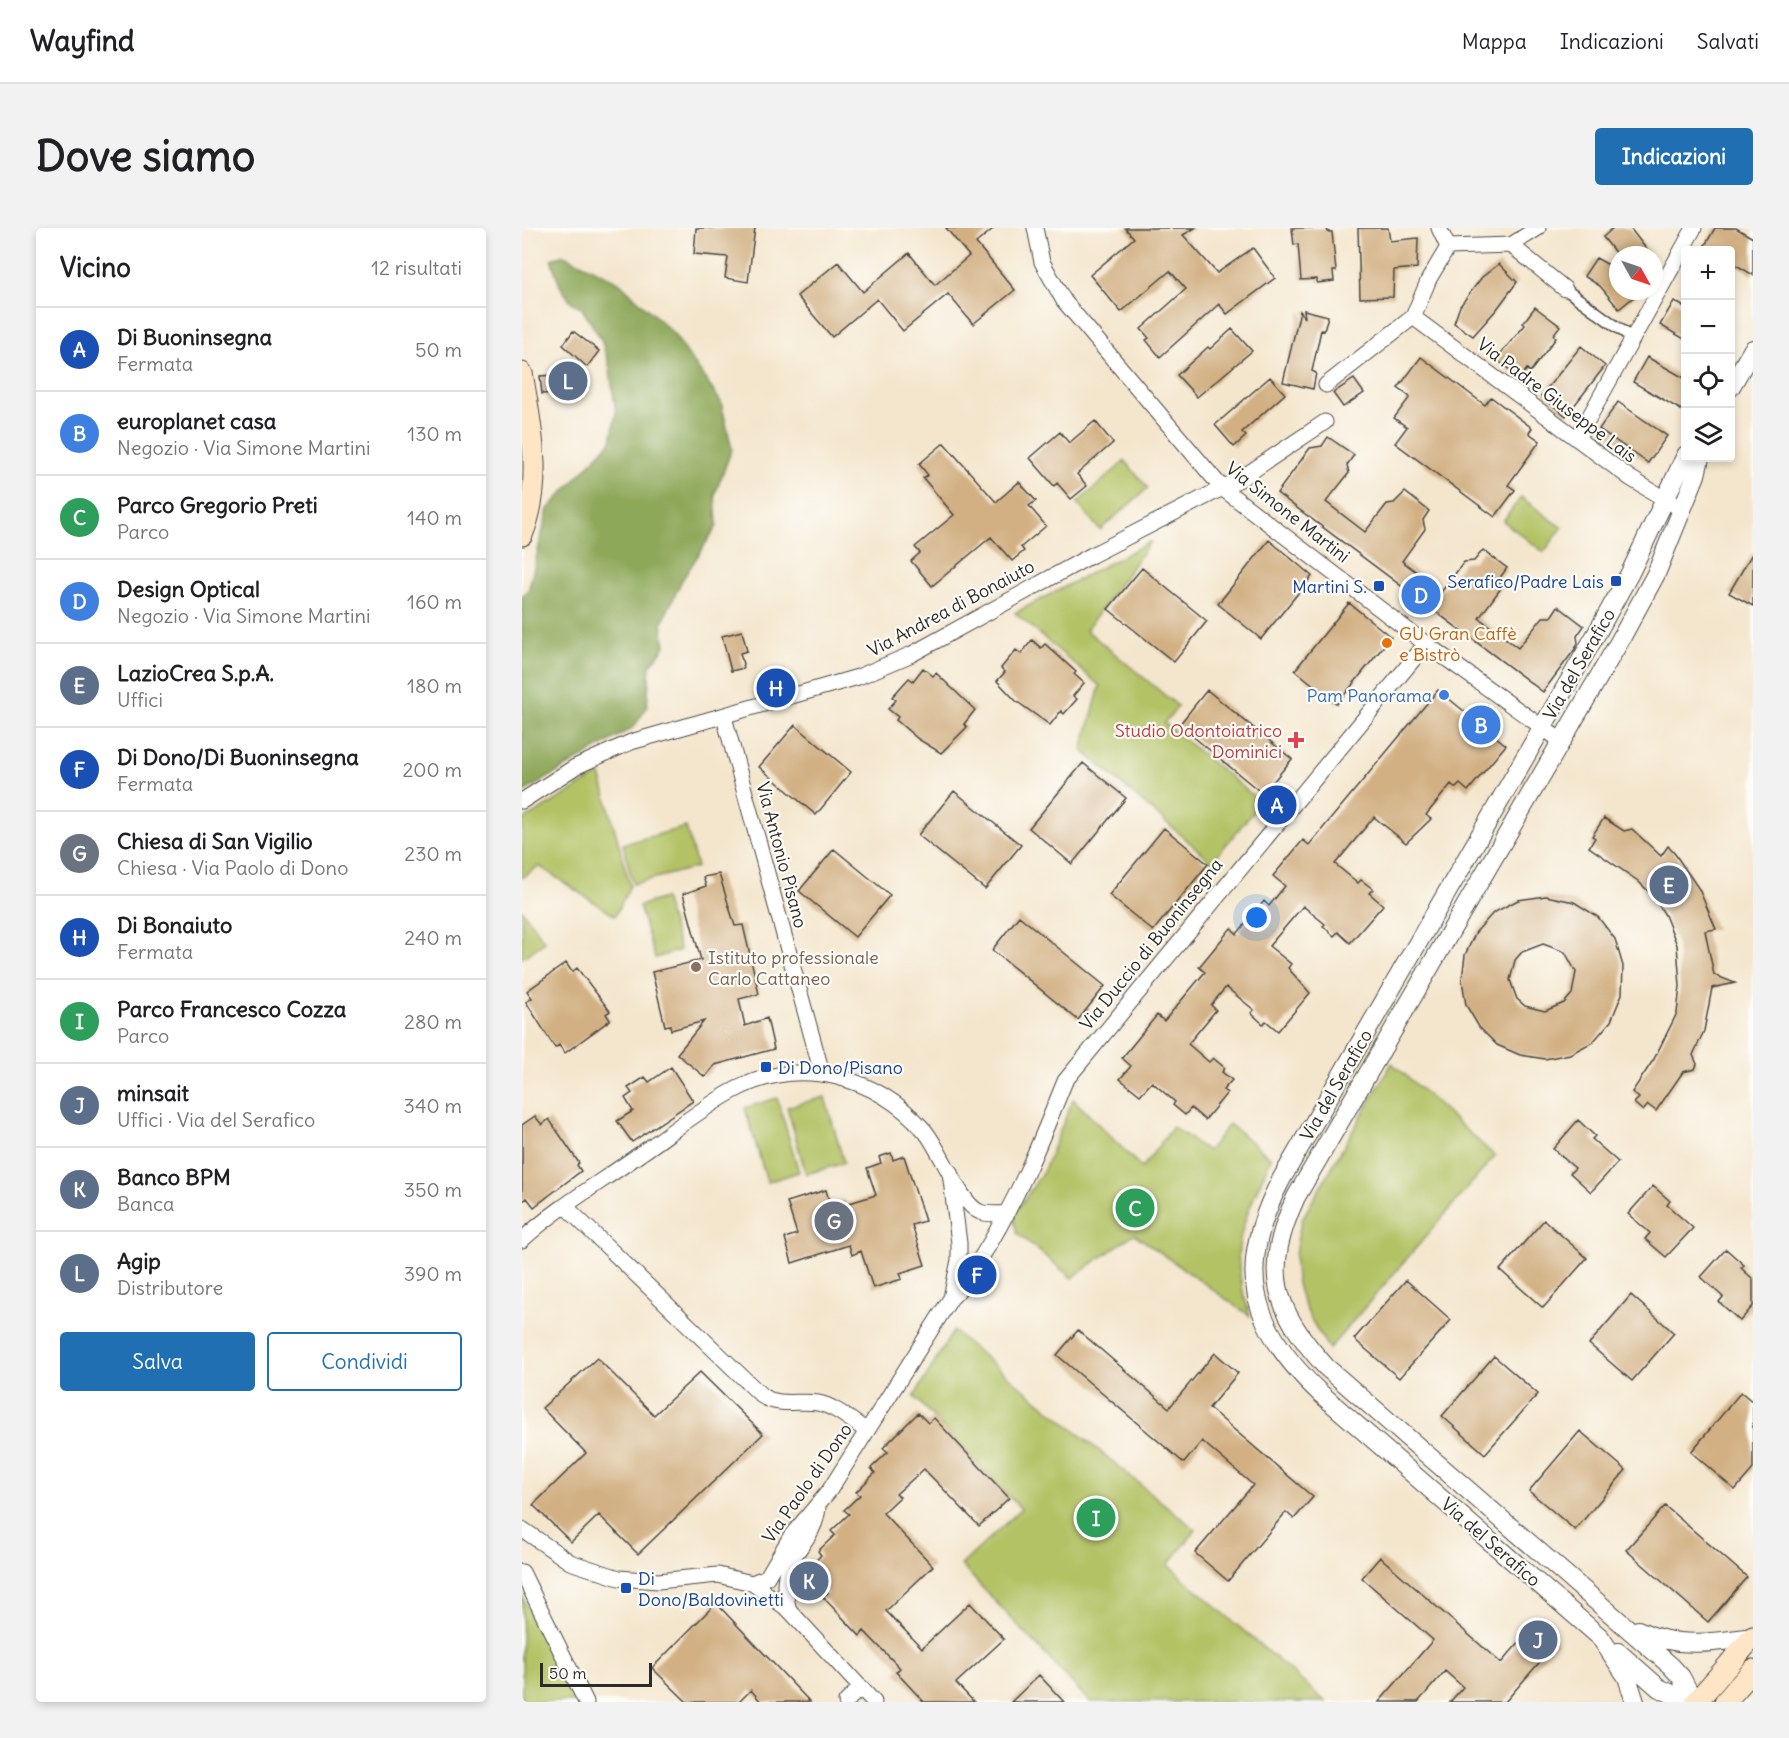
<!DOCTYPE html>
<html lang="it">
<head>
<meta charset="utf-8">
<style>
	:root { --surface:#fff; --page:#f2f2f2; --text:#202124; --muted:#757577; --line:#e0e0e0; --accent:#1f6fb2 }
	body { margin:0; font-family:Delius,sans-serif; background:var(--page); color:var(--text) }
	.controls { position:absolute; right:18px; top:18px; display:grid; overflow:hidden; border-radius:6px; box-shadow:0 3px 9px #0003 }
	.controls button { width:54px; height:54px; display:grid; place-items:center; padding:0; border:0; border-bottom:2px solid var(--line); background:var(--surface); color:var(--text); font:30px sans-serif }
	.compass { position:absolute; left:1087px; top:18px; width:54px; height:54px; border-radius:50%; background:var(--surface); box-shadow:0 3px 9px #0003; rotate:130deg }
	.scale { position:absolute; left:18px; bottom:15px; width:112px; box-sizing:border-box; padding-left:6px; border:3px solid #2b2b2b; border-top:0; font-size:16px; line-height:21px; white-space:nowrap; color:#2b2b2b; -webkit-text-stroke:4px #fdfcf7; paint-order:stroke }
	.you { position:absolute; left:735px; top:690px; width:21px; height:21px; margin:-15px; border:4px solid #fff; border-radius:50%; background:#1a73e8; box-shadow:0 0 0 9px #1a73e833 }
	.badge { display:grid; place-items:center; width:39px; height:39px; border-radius:50%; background:var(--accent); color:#fff; font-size:20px; font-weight:700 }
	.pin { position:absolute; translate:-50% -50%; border:3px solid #fff; box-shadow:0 2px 6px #0006 }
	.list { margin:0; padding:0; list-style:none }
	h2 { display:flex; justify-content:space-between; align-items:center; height:78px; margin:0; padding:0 24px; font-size:26px }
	h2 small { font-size:20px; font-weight:400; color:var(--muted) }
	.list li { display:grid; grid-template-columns:39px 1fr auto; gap:18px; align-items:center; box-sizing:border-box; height:84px; padding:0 24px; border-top:2px solid var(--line) }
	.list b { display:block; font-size:22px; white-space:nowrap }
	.list p { margin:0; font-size:20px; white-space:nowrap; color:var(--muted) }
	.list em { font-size:20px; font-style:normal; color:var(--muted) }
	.actions { display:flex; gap:12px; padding:18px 24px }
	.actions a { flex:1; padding:14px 0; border:2px solid var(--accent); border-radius:6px; text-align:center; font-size:21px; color:var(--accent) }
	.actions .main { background:var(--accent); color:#fff }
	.icon { flex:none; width:33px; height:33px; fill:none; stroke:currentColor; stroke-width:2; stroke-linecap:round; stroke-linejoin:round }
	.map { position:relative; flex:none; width:1231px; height:1474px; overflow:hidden; border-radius:6px }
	header { display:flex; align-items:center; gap:36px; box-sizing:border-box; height:84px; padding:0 30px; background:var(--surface); border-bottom:2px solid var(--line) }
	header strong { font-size:28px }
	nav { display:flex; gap:33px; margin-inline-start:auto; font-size:21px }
	.intro { display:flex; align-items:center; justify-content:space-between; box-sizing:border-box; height:144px; padding:0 36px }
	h1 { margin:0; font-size:42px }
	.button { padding:15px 27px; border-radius:6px; background:var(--accent); color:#fff; font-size:21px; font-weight:700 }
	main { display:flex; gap:36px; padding:0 36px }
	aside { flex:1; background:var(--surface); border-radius:6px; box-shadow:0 3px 9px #0003 }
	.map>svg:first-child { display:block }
</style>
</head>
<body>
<header>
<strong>Wayfind</strong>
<nav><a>Mappa</a><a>Indicazioni</a><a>Salvati</a></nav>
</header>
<div class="intro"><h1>Dove siamo</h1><a class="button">Indicazioni</a></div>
<main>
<aside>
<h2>Vicino<small>12 risultati</small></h2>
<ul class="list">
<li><span class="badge" style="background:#1a4fb4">A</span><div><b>Di Buoninsegna</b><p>Fermata</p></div><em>50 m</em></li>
<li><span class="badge" style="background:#3f7fe0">B</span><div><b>europlanet casa</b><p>Negozio · Via Simone Martini</p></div><em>130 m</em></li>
<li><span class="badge" style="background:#2e9e5b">C</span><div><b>Parco Gregorio Preti</b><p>Parco</p></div><em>140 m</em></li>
<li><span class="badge" style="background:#3f7fe0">D</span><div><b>Design Optical</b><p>Negozio · Via Simone Martini</p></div><em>160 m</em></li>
<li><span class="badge" style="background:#5c6f8a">E</span><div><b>LazioCrea S.p.A.</b><p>Uffici</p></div><em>180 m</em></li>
<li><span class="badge" style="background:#1a4fb4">F</span><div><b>Di Dono/Di Buoninsegna</b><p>Fermata</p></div><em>200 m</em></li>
<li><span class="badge" style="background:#6b7280">G</span><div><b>Chiesa di San Vigilio</b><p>Chiesa · Via Paolo di Dono</p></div><em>230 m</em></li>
<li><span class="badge" style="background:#1a4fb4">H</span><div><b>Di Bonaiuto</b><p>Fermata</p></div><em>240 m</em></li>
<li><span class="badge" style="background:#2e9e5b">I</span><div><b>Parco Francesco Cozza</b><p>Parco</p></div><em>280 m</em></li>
<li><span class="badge" style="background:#5c6f8a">J</span><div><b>minsait</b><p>Uffici · Via del Serafico</p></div><em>340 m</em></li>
<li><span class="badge" style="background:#5c6f8a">K</span><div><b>Banco BPM</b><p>Banca</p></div><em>350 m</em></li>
<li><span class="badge" style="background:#5c6f8a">L</span><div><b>Agip</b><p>Distributore</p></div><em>390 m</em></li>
</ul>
<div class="actions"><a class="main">Salva</a><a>Condividi</a></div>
</aside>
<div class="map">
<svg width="1231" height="1474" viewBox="0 0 1231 1474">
	<rect width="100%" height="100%" fill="#fdfcf7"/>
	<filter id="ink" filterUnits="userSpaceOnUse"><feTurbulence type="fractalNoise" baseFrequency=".0167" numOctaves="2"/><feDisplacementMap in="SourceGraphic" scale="12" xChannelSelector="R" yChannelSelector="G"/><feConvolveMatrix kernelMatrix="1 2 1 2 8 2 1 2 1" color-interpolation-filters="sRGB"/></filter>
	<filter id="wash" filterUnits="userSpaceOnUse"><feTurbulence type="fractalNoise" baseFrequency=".008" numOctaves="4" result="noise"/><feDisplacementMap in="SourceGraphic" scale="24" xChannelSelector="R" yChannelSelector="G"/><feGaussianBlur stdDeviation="1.35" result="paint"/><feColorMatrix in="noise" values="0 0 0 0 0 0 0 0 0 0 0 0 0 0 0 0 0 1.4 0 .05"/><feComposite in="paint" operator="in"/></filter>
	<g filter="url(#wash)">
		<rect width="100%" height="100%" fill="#f4e6cd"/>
		<!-- green -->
		<path fill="#b3c265" stroke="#6f7648" stroke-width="1.5" d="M603,233L626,260L578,302L555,275Z
			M999,269L1040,300L1022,324L981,293Z
			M629,313L564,402L656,478L642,495L739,574L690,634L560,522L578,458L493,385Z
			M78,546L108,658L93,688L17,638L0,650V593Z
			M164,599L175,639L111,656L101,616Z
			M142,670L158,722L133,730L117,678Z
			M0,682L23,714L0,730Z
			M870,835L973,928L807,1121C776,1072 763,1047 781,989Z
			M303,869L322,935L284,946L265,879Z
			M255,870L277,944L245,954L223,880Z
			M551,871L620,940L651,899L686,923L707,896L749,930C738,956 720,991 717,1019C714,1042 722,1067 728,1088L612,1006L550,1050L495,1005L491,988L521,944Z
			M431,1103L674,1302L646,1337L804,1474H568L439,1337L499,1281L392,1169Z
			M0,1368L54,1474H0Z"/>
		<!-- forest -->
		<path fill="#8ea85a" stroke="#5c6a42" stroke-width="1.5" d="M42,27L97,54L151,105L199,174L210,221L193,266L195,298L160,352L140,395L143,418L128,438L125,479L112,499L0,565V367L6,364L26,281L89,213L94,185L87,136L79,111L59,79L49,74L38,58L29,31Z"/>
		<g id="blocks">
			<!-- building -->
			<path fill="#d2b083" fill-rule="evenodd" d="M174,0H233L226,54L203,50L206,29L172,26Z
				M424,0H472L454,15L493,62L451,96L426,66L381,103L355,71L310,109L275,68L316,34L341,64L387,25L413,57L447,28Z
				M603,0H673L661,7L695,45L731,20L753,50L705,86L697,76L638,129L624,112L627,110L619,101L664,61L648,43L599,84L568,47L612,10Z
				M770,0H805L806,4H810L814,43H811L812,53L795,55V51L779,52L776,16L772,17Z
				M836,0H866L868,13L896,10L895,40L872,42L871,69L838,70Z
				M1091,0H1108L1129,27H1095L1081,9Z
				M1193,0H1214L1231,10V47L1209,34V22H1189L1182,19Z
				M1074,30L1096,42V63H1119L1097,81L1078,58L1062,48Z
				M977,36L995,54L975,81L951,108L932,95L938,78L960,49Z
				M1152,73L1164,80V112L1138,97Z
				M1013,79L1038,98L1031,107L1034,110L1008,144L1005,141L998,150L974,131L1003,97L1001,95Z
				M782,82L806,88L802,103L799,102L790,143L794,145L791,161L761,154L778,83L783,90Z
				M710,101L730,123L675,169L655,147L686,119L688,121Z
				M51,103L77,123L65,139L41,117Z
				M1059,118L1083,138L1044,188L1019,168Z
				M899,129L963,177L969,169L1010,200L1007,205L1018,213L986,257L993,262L973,289L873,215L885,199L872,190L888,169L876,160Z
				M1125,129L1164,151V173L1159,182L1111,154Z
				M61,145L57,150L60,149L61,163L20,166L18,148Z
				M748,149L763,166L720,204L724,208L712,219L693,197Z
				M832,151L842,165L821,179L811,165Z
				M1096,174L1145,208L1126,235L1077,201Z
				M573,193L591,215L555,246L565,258L549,271L535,255L532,258L508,230L538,204L547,215Z
				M806,209L832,227L825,237L827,245L804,274L843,304L865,276L872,275L883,264L907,283L901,292L903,301L880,333L920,363L942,334L952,333L961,322L985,340L977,351L979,360L957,390L996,420L1021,389H1029L1036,378L1062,398L1055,408L1056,415L1053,421L1021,464L755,265L788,220L800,218Z
				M422,215L474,274L497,254L514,273L507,278L524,298L499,319L502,323L490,333L469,309L410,358L389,333L398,325L393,319L432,287L401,250L406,247L397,236Z
				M747,312L790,348L739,411L696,376Z
				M1231,324V378L1207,365Z
				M620,340L685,393L652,434L586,381Z
				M827,375L869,409L815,476L773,442Z
				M220,403L225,423L218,425L222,440L209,443L200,408Z
				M510,412L519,420L523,416L554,444L552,446L562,455L551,468L555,471L542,486L539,483L528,497L494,473L475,453L483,444L479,440L494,422L499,426Z
				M401,440L411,448L414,445L453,482L442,496L445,499L419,525L396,511L374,492L376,489L366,481L374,472L370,469L387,450L391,453Z
				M685,462L770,531L741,566L657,497Z
				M916,462L984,517L946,563L938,556L934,560L929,556L904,587L909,591L884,615L852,589L813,636L836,655L839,652L851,661L847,665L861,677L828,715L816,704L812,708L801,698L803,696L781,678L747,718L769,736L766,740L788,765L756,803L744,793L741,796L729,785L732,782L704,759L689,777L694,782L666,816L687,834L691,830L703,840L700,844L710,852L701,862L705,865L683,892L669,880L663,887L651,877L653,874L630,854L618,867L598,851L609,838L600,830L635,787L642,793L683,744L677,739L709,700L715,706L742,673L747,678L763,658L751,648L781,612L787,617Z
				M273,497L329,544L294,587L237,539Z
				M561,535L604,570L550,636L507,600Z
				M432,563L499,617L463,661L396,607Z
				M1082,590L1102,603L1110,601L1139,628L1146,618L1153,626L1177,661L1194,701L1183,703L1192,747L1213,755L1190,760L1182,803L1171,827L1175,836L1173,841L1161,844L1134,883L1126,877L1121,883L1112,875L1117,870L1110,864L1132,831L1155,785L1158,758L1155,717L1143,687L1131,668L1116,653L1067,619L1073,610L1070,608Z
				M642,600L686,636L631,703L587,667Z
				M312,621L368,667L333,709L277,663Z
				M197,646L213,698L221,697L237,766L217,771L223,798L245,790L252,821L193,837L183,849L155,826L182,793L149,802L148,797L143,798L130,744L179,732L161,666L184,658L181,649Z
				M1024,668L1052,674L1076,689L1093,711L1101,738L1100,766L1089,793L1071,814L1048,826L1023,831L998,827L975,817L957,799L944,777L940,752L943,727L954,704L971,685L996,672ZM1021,716L1043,724L1054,744L1050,766L1042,775L1023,783L1003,778L995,771L988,752L993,732L1000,724Z
				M497,688L583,758L556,792L470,722Z
				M44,735L50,744L55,740L88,783L84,786L88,792L43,825L37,817L33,820L4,774L10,770L5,763Z
				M149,839L171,873L110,914L95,893L111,883L103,870L110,865L106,860L123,849L127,854Z
				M13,888L20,897L27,891L57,935L55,937L59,943L12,979L5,970L0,974V897Z
				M1056,892L1073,908L1070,911L1096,934L1069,964L1048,945L1053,940L1031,921Z
				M369,925L371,932L382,928L403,993L390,997L403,1037L378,1045L380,1051L351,1060L339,1023L330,1027L327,1017L270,1035L263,1010L275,1006L265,974L304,962L308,976L323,972L324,976L354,967L345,940L359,935L357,929Z
				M1131,958L1148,973L1145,977L1171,1000L1144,1029L1123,1011L1128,1005L1106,986Z
				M1022,992L1065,1030L1021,1080L978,1042Z
				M1204,1021L1222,1037L1219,1040L1231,1051V1078L1218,1093L1197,1074L1201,1069L1179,1049Z
				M884,1052L929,1092L877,1150L832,1111Z
				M1109,1067L1152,1105L1110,1153L1067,1116Z
				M556,1102L647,1180L693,1125L716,1145L687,1180L791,1269L772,1291L764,1284L706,1353L673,1325L731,1257L680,1213L662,1235L535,1127Z
				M972,1128L1016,1166L963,1226L920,1188Z
				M75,1130L132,1187L178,1144L241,1206L116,1326L77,1287L49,1314L11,1277L64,1225L20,1180Z
				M1219,1164L1231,1174V1241L1213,1262L1169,1224Z
				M396,1185L406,1195L412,1190L487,1270L457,1298L402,1241L374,1266L378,1269L361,1285L411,1338L364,1383L400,1420L448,1375L482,1411L434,1455L452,1474H402L374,1444L378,1440L342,1403L338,1408L301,1369L306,1365L285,1343L299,1327L296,1323L313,1307L309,1303L327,1286L322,1282L338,1267L334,1264L353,1245L349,1240L366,1224L361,1220Z
				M1058,1203L1104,1242L1053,1302L1007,1263Z
				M1143,1278L1225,1349L1186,1394L1104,1322Z
				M858,1329L979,1435L1014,1395L1035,1414L983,1474H928L941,1459L923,1443L896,1474H857L911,1412L840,1350Z
				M194,1375L288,1474H239L229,1462L217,1474H165L130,1440Z
				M517,1447L542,1474H489Z"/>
		</g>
	</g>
	<g filter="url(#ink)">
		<use href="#blocks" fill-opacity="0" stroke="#494743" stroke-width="1.5"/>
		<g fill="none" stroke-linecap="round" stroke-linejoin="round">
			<!-- pedestrian casing -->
			<g stroke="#494743" stroke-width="13">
				<path id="pedestrian" d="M1043,61L1110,110"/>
			</g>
			<!-- minor casing -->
			<g stroke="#494743" stroke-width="17">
				<path id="minor" d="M513,0L520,34L542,73L700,260L904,416L1038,512
					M989,17L1043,61
					M926,19L989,17L1016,0
					M891,89L1108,250L1159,281
					M804,157L891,89L907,51L926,19L917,0
					M1055,211L1172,0
					M202,489L300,845
					M0,573L53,539L109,514L336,449L390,426L570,327L718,251L803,194
					M43,978L240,1168C258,1179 277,1172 296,1175C313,1178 331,1194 345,1203
					M0,1012C36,979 79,954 118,926C149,905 179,880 213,862C278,827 354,848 402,902C419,921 438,977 458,984C465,987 477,985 485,986
					M429,1070C441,1060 448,1046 457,1033C493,977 518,915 543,853L904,416
					M296,1279C292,1324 250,1324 267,1382L352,1474
					M0,1301L48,1334L97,1350L136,1353L196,1347L230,1355L245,1349L269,1308L307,1263L429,1070L437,1032V1015L428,944
					M0,1344L64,1474
					M230,1355L267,1382
					M324,1474L339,1459"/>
			</g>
			<!-- tertiary casing -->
			<g stroke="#494743" stroke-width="20">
				<path id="tertiary" d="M1208,160L1231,121
					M1116,1402C1154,1421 1190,1415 1231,1409
					M1096,1424L1137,1460L1168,1474
					M1113,1474L1105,1449L1078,1409L798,1165C726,1097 713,1038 760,950L1076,403L1108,345L1164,227
					M1172,1474L1159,1449L1149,1438L804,1139C751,1080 740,1043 774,969L1096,416L1134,346L1174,247L1178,230"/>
			</g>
			<!-- secondary casing -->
			<g stroke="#494743" stroke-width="23">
				<path id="secondary" d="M0,145C9,199 22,254 0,307
					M1174,1474L1231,1409
					M1203,1474L1231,1442"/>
			</g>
			<!-- pedestrian -->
			<use href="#pedestrian" stroke="#fff" stroke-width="10"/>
			<!-- minor -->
			<use href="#minor" stroke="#fff" stroke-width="15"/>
			<!-- tertiary -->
			<use href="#tertiary" stroke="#fff" stroke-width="18"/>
			<!-- secondary -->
			<use href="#secondary" stroke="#fde5c5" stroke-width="21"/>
		</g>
	</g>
	<!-- markers -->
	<g fill="#1a4fb4" stroke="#fdfcf7" stroke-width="2">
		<rect x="1088" y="347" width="12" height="12" rx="3"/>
		<rect x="851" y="352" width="12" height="12" rx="3"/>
		<rect x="238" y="833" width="12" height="12" rx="3"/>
		<rect x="98" y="1354" width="12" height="12" rx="3"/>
	</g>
	<circle fill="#e8710a" stroke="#fdfcf7" stroke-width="2" cx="865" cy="415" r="6"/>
	<circle fill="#3f7fe0" stroke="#fdfcf7" stroke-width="2" cx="922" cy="467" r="6"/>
	<path fill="#e0444e" stroke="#fdfcf7" stroke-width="2" d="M771 503h6v6h6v6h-6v6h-6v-6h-6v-6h6z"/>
	<circle fill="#8d6e63" stroke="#fdfcf7" stroke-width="2" cx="174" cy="739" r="6"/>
	<g text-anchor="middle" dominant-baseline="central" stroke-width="4.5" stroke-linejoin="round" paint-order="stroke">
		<!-- street labels -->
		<g font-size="18" fill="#2b2b2b" stroke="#fdfcf7">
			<text transform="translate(1035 172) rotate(37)">Via Padre Giuseppe Lais</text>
			<text transform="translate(766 284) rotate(38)">Via Simone Martini</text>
			<text transform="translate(429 380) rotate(-28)">Via Andrea di Bonaiuto</text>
			<text transform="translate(1057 436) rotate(-60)">Via del Serafico</text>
			<text transform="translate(260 627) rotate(75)">Via Antonio Pisano</text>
			<text transform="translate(629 716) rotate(-51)">Via Duccio di Buoninsegna</text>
			<text transform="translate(814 857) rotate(-60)">Via del Serafico</text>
			<text transform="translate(285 1255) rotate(-55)">Via Paolo di Dono</text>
			<text transform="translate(969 1314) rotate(41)">Via del Serafico</text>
		</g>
		<!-- transit labels -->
		<g font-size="18" fill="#164399" stroke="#fdfcf7" text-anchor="end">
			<text x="1082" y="353">Serafico/Padre Lais</text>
			<text x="845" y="358">Martini S.</text>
			<text x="256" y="839" text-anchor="start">Di Dono/Pisano</text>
			<text x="116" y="1350" text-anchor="start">Di<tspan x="116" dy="21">Dono/Baldovinetti</tspan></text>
		</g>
		<!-- food labels -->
		<g font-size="18" fill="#c56008" stroke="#fdfcf7" text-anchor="start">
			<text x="877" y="405">GU Gran Caffè<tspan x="877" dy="21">e Bistrò</tspan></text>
		</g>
		<!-- shop labels -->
		<g font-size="18" fill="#366cbe" stroke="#fdfcf7" text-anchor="end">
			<text x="910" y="467">Pam Panorama</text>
		</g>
		<!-- health labels -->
		<g font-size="18" fill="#be3a42" stroke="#fdfcf7" text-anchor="end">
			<text x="760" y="502">Studio Odontoiatrico<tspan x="760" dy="21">Dominici</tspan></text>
		</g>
		<!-- education labels -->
		<g font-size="18" fill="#785e54" stroke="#fdfcf7" text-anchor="start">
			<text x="186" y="729">Istituto professionale<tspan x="186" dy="21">Carlo Cattaneo</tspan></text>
		</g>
	</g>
</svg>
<div class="controls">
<button>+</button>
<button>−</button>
<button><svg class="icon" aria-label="locate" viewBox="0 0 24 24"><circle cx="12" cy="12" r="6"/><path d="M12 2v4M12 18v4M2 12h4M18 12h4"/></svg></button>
<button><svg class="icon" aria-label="layers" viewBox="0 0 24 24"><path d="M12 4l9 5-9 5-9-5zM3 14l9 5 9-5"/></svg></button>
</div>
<svg class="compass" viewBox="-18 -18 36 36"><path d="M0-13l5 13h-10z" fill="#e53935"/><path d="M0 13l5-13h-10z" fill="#757577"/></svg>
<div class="scale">50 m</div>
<div class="you"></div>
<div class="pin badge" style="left:755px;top:577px;background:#1a4fb4">A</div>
<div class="pin badge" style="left:959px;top:497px;background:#3f7fe0">B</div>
<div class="pin badge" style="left:613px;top:980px;background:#2e9e5b">C</div>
<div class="pin badge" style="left:899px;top:367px;background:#3f7fe0">D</div>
<div class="pin badge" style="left:1147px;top:657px;background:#5c6f8a">E</div>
<div class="pin badge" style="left:455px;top:1047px;background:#1a4fb4">F</div>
<div class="pin badge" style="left:312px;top:993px;background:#6b7280">G</div>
<div class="pin badge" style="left:254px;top:460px;background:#1a4fb4">H</div>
<div class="pin badge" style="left:574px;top:1290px;background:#2e9e5b">I</div>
<div class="pin badge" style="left:1016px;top:1412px;background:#5c6f8a">J</div>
<div class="pin badge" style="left:287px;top:1353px;background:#5c6f8a">K</div>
<div class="pin badge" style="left:46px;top:153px;background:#5c6f8a">L</div>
</div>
</main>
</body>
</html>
